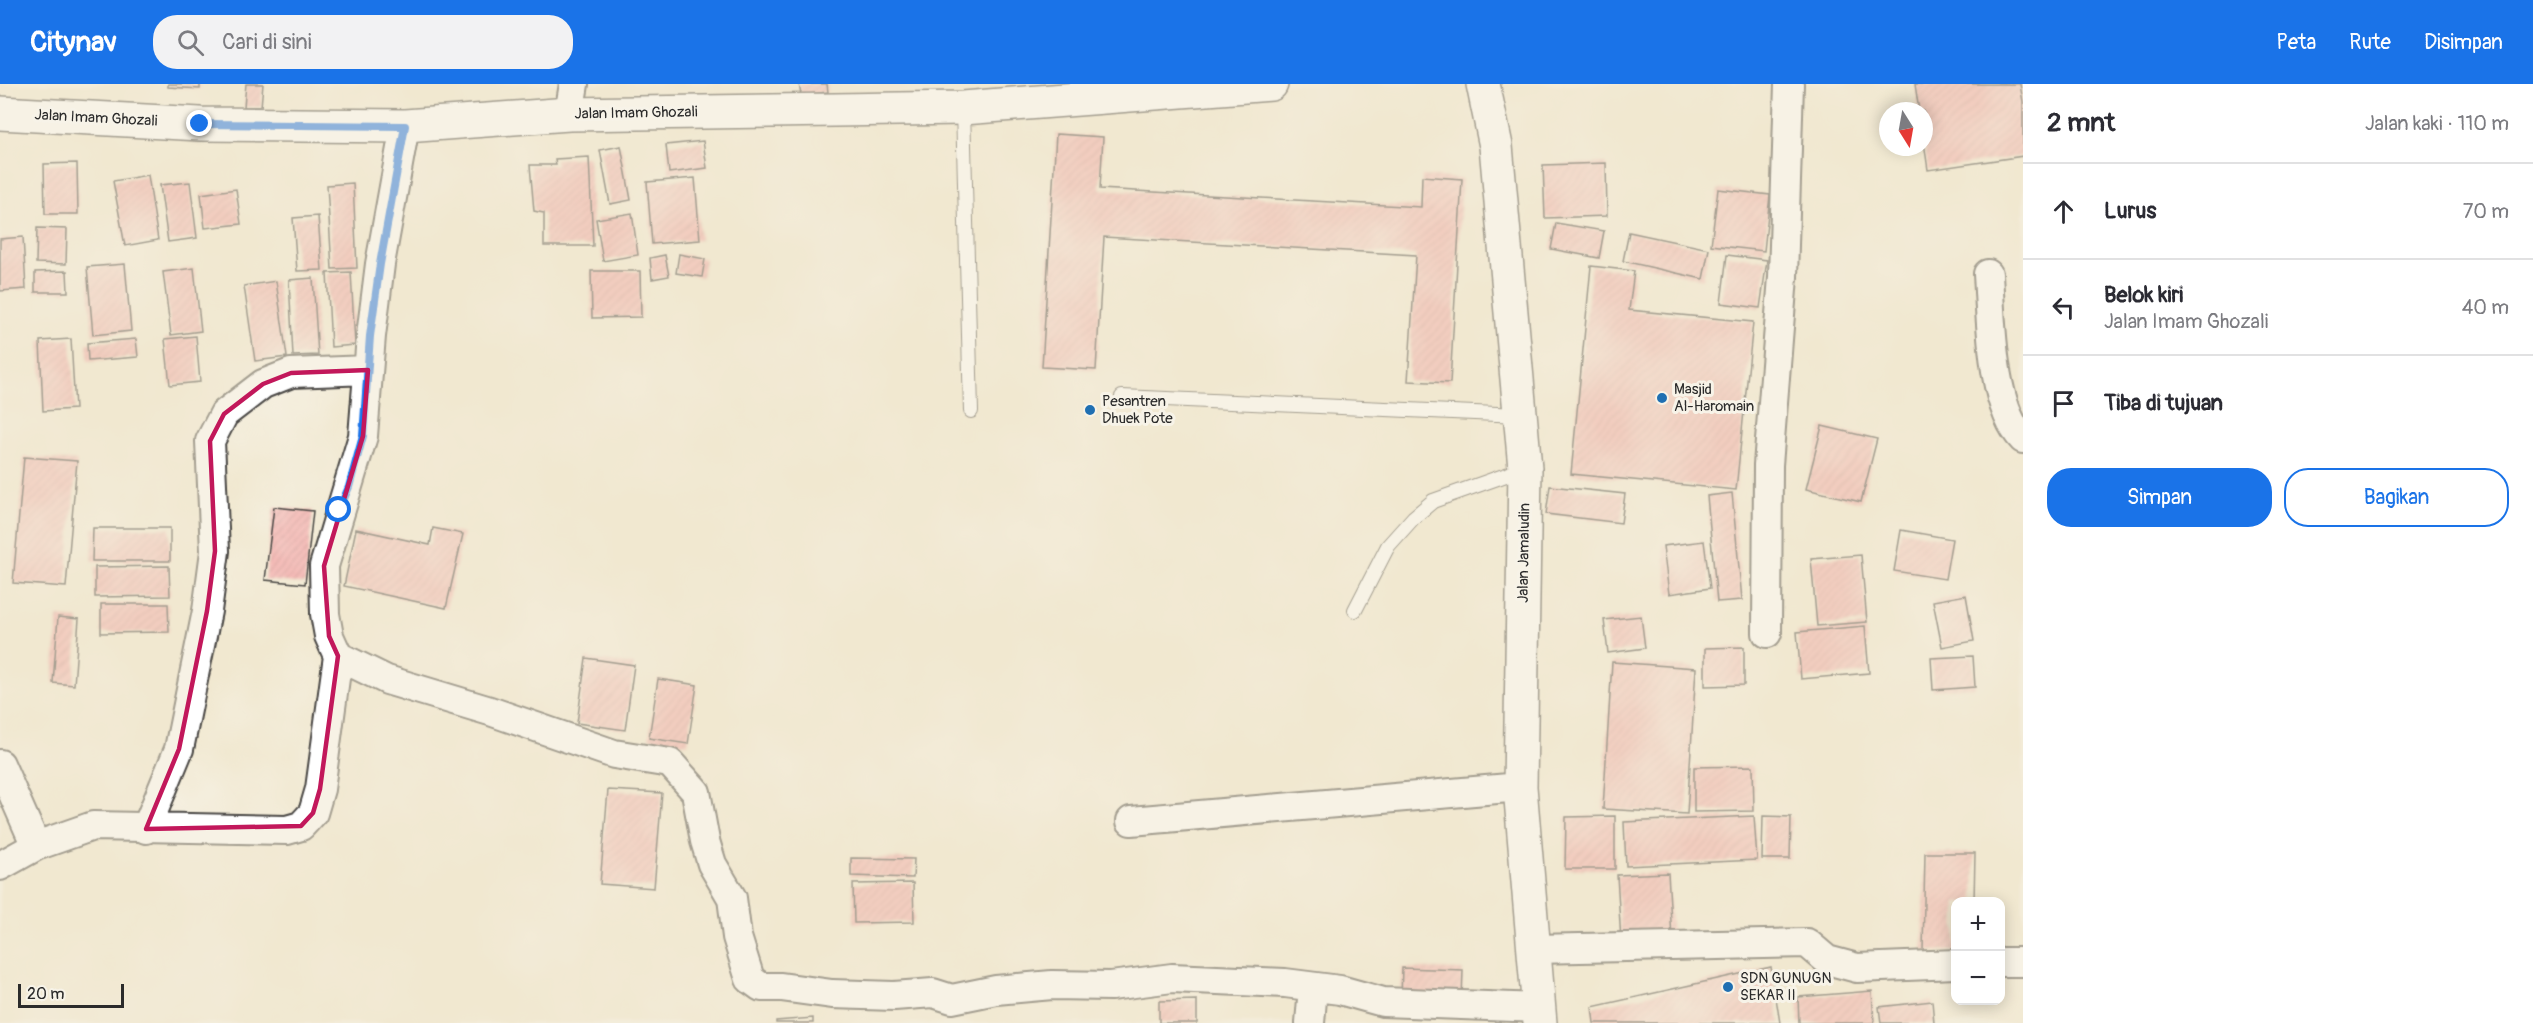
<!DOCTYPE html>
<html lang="id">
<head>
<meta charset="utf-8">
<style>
	:root { --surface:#fff; --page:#f2f2f3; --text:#2b2b33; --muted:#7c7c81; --line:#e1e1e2; --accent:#1a73e8 }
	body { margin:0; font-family:Pangolin,sans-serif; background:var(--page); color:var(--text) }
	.controls { position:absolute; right:18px; bottom:18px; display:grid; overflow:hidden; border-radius:12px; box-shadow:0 3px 15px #0003 }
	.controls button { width:54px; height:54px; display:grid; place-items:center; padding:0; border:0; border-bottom:2px solid var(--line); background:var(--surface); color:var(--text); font:30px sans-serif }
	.compass { position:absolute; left:1879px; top:18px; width:54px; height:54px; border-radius:50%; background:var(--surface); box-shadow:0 3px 15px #0003; rotate:169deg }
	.scale { position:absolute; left:18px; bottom:15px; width:106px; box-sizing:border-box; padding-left:6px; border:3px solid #2b2b2b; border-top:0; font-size:16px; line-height:21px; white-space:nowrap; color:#2b2b2b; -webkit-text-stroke:4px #f7f3e8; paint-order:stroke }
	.stop { position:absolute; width:18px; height:18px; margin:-14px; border:4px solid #1a73e8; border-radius:50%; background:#fff }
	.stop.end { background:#1a73e8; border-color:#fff; box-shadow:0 2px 6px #0008 }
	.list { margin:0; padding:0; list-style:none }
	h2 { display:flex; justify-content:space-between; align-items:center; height:78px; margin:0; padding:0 24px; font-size:26px }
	h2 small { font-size:20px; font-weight:400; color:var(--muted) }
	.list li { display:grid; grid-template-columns:39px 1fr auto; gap:18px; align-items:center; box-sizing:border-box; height:96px; padding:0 24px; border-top:2px solid var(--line) }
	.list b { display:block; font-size:22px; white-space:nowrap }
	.list p { margin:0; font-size:20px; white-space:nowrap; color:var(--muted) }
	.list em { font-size:20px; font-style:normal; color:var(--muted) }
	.actions { display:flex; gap:12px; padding:18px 24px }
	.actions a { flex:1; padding:14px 0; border:2px solid var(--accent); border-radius:24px; text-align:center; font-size:21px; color:var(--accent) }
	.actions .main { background:var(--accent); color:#fff }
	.icon { flex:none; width:33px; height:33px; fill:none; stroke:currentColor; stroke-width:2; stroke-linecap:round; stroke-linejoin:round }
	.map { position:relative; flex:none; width:2023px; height:939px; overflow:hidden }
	header { display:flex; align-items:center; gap:36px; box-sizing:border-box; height:84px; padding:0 30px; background:var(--accent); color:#fff }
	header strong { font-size:28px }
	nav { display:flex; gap:33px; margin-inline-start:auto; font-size:21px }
	.search { width:420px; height:54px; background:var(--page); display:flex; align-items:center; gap:15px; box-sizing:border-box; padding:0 21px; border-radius:24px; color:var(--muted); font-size:22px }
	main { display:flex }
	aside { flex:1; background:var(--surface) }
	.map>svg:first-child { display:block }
</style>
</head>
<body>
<header>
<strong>Citynav</strong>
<div class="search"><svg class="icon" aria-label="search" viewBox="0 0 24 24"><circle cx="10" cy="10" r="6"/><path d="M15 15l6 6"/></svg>Cari di sini</div>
<nav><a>Peta</a><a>Rute</a><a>Disimpan</a></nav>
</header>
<main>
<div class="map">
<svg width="2023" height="939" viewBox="0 0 2023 939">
	<defs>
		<pattern id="building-hatch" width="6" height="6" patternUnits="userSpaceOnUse" patternTransform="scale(1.5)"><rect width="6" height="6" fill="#f4adab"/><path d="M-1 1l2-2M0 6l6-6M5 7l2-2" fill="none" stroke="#d19593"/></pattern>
	</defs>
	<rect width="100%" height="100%" fill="#f7f3e8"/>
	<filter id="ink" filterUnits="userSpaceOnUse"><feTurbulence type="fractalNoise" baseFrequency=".0167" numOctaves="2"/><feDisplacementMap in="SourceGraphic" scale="12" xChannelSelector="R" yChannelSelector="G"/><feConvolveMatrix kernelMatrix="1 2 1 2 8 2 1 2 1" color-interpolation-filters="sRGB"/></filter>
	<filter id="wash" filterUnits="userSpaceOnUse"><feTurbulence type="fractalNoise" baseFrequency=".008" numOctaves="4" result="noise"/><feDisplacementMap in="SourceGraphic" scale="24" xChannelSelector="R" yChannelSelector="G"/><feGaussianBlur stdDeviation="1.35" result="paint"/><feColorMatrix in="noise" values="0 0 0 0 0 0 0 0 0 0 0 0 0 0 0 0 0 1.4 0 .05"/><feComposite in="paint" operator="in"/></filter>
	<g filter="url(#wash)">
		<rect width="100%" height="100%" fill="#f1e8d0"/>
		<g id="blocks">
			<!-- building -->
			<path fill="url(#building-hatch)" d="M168,0H200V5L168,3Z
				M246,0H263L261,23H244Z
				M799,0H827L828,8L801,11Z
				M1915,0H2020L2023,18V72L1928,86L1924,58V27H1919Z
				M1056,50L1103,53L1100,105L1421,123L1422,92L1462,95L1450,299L1408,297L1416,171L1104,153L1096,286L1042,283Z
				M703,57L707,84L669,89L666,61Z
				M621,62L631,116L610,120L600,66Z
				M589,73L593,162H544V129L534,127L530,81H556L555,75Z
				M77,79L78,130H45L44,80Z
				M1606,79L1607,132L1545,134L1543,81Z
				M148,91L158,156L125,162L113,97Z
				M695,94L700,156L652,160L647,98Z
				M190,98L197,154L168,158L160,101Z
				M353,99L357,184L332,185L327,101Z
				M236,105L241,140L205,144L201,110Z
				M1718,105L1770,111L1764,167L1711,161Z
				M632,129L638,171L603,177L596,135Z
				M318,132L322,186L297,187L293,134Z
				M1556,139L1604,147L1599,174L1551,165Z
				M37,144L67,145L66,180L36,179Z
				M1629,148L1709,165L1703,195L1623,177Z
				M23,153L26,205L0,207V155Z
				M679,170L705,175L702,193L676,189Z
				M665,171L669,192L652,195L650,174Z
				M1727,171L1767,176L1760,224L1721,219Z
				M125,180L131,247L93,251L87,183Z
				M1591,182L1634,187L1629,226L1753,238L1736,406L1571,390Z
				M194,184L201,247L171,251L163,188Z
				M67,187L68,208H35V188Z
				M591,187H640L641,233L592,234Z
				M351,188L355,261L331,263L327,189Z
				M313,194L318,271L293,272L289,196Z
				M276,197L287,273L255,277L244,202Z
				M196,252L200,298L170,301L165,255Z
				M71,255L75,325L43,327L40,257Z
				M136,255L138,273L88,277L87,259Z
				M1822,342L1877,355L1861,418L1806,405Z
				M24,373L77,377L66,503L13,499Z
				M1550,402L1625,410L1621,439L1546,430Z
				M1732,409L1742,516L1717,518L1707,412Z
				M274,423L313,427L305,500L265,496Z
				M93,444H170V477H92Z
				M433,444L463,450L446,524L344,502L356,445L430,461Z
				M1901,446L1952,455L1945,495L1894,487Z
				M1704,457L1710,504L1669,510L1663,462Z
				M1861,471L1867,538L1817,542L1811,475Z
				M169,482L170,512L95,513V483Z
				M1966,511L1974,557L1942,563L1933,517Z
				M101,520H168L169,548L101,549Z
				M1641,532L1645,564L1608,569L1604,536Z
				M58,533L79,535L74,601L53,599Z
				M1865,542L1869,589L1801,595L1797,548Z
				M1744,563V601L1705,602V564Z
				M1973,572L1975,603L1933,606L1931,574Z
				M586,574L634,581L625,646L577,639Z
				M1612,578L1696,584L1687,730L1603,725Z
				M658,595L697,601L688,660L649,654Z
				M1753,682L1754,727L1694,728V683Z
				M608,706L662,709L654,804L600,800Z
				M1615,732V785H1565L1566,733Z
				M1754,732L1757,776L1626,782L1624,738Z
				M1763,732L1791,733L1790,775H1762Z
				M1925,769H1975L1974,818H1956V867H1923Z
				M851,774L914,775L913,794L851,792Z
				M1668,789L1672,854L1621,857L1617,791Z
				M913,799L914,838L854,839L853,800Z
				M1771,883L1780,939H1594L1592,923Z
				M1402,884L1463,886L1462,914L1401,913Z
				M1872,907L1874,939H1799L1798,913Z
				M1197,916V939H1159V917Z
				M1932,917L1934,939H1881L1879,923Z
				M813,934V939H776V937Z"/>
		</g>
	</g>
	<g filter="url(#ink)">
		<use href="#blocks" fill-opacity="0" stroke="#494744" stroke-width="1.5"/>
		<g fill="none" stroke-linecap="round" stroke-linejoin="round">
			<!-- service casing -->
			<g stroke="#494744" stroke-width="16">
				<path id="service" d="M963,24L971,327
					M1122,313L1519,331
					M1355,526L1388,462L1414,433L1433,417L1523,385"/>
			</g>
			<!-- minor casing -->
			<g stroke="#494744" stroke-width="32">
				<path id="minor" d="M569,30L574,0
					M405,42L380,180L371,252L363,352L324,482L325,530L329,552L338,572L387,596L490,627L614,670L670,679L696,708L705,757L712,780L732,814L737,853L750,895L761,903H781L832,910L894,912L933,909L952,915L996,906L1052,901L1111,902L1172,894L1285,899L1340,906L1383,918L1538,924
					M1988,190C1991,235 1991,323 2023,355
					M1767,549L1768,381L1783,193L1789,0
					M0,680L36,762
					M1131,737L1520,703
					M146,745L179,665L207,527L215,467L210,357L224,330L263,300L291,289L368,286
					M0,782L36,762L93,742L287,746L301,742L313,729L320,705L338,572
					M1534,865L1807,859L1827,876L1857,884L1956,880
					M2000,878H2023
					M1310,939L1313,903"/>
			</g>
			<!-- tertiary casing -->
			<g stroke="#494744" stroke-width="36">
				<path id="tertiary" d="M1483,0L1496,62L1525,384L1520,703L1540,939
					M0,29L200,40L405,42L569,30L963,24L1271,0"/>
			</g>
			<!-- service -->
			<use href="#service" stroke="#fff" stroke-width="14"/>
			<!-- minor -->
			<use href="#minor" stroke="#fff" stroke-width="28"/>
			<!-- tertiary -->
			<use href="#tertiary" stroke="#fff" stroke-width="33"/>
		</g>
	</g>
	<g fill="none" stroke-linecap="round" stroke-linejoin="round" filter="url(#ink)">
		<!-- route -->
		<path stroke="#1a73e8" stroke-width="8" d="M200,40L405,42L380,180L370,252L363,352L349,403L339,426"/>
	</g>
	<!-- marked area -->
	<path d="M0 0H2023V939H0ZM368,286L363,352L324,482L329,552L338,572L320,705L313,729L301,742L146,745L179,665L207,527L215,467L210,357L224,330L263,300L291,289Z" fill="#f1e8d0" fill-opacity=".55" fill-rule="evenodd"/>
	<path fill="none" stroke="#c2185b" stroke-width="4.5" stroke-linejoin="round" d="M368,286L363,352L324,482L329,552L338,572L320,705L313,729L301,742L146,745L179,665L207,527L215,467L210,357L224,330L263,300L291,289Z"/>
	<!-- markers -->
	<g fill="#1f6fb2" stroke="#f7f3e8" stroke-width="2">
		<circle cx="1662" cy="314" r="6"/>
		<circle cx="1090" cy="326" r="6"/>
		<circle cx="1728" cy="903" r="6"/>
	</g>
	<g text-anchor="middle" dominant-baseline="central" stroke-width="6" stroke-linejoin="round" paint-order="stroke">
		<!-- street labels -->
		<g font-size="15" fill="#2b2b2b" stroke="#f7f3e8">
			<text transform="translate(636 29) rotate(-1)">Jalan Imam Ghozali</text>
			<text transform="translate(96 34) rotate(3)">Jalan Imam Ghozali</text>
			<text transform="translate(1524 469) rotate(-89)">Jalan Jamaludin</text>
		</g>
		<!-- poi labels -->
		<g font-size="15" fill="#2b2b2b" stroke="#f7f3e8" text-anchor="start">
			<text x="1674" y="305">Masjid<tspan x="1674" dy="17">Al-Haromain</tspan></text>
			<text x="1102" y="317">Pesantren<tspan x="1102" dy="17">Dhuek Pote</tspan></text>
			<text x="1740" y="894">SDN GUNUGN<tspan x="1740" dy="17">SEKAR II</tspan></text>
		</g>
	</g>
</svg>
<div class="controls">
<button>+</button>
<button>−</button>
</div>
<svg class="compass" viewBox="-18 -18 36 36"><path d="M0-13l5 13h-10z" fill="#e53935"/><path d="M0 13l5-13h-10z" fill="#7c7c81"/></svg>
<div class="scale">20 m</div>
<div class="stop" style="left:339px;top:426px"></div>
<div class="stop end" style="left:200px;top:40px"></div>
</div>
<aside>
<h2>2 mnt<small>Jalan kaki · 110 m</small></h2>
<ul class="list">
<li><svg class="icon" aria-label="ahead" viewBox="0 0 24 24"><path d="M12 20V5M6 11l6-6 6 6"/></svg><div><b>Lurus</b></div><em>70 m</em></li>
<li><svg class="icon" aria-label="left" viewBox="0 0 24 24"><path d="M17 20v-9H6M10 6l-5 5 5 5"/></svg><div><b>Belok kiri</b><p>Jalan Imam Ghozali</p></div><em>40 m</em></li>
<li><svg class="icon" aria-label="arrive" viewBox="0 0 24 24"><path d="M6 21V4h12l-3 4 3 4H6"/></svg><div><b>Tiba di tujuan</b></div></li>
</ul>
<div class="actions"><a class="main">Simpan</a><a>Bagikan</a></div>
</aside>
</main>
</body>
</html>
